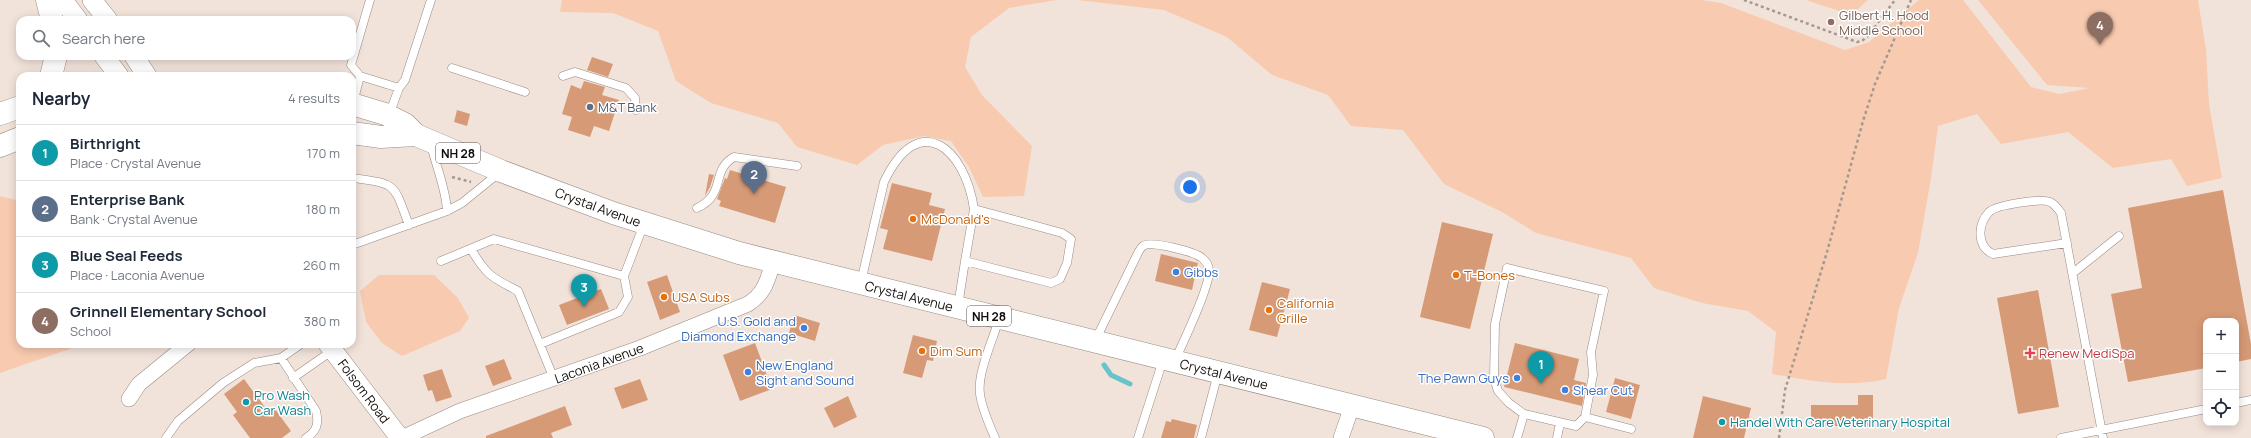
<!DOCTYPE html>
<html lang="en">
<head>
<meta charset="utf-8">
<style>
	:root { --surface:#fff; --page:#f6f6f7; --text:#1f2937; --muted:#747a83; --line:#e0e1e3; --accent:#ea580c }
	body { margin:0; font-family:Manrope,sans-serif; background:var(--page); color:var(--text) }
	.controls { position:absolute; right:12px; bottom:12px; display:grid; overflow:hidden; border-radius:8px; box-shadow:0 2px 10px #0003 }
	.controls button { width:36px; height:36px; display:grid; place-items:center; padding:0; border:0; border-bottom:1px solid var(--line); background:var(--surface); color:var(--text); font:20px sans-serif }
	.you { position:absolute; left:1190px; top:187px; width:14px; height:14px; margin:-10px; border:3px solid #fff; border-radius:50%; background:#1a73e8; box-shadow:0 0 0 6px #1a73e833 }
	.badge { display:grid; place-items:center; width:26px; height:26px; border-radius:50%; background:var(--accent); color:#fff; font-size:13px; font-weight:700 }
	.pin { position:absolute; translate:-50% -33px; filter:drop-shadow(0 1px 2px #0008) }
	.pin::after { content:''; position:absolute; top:21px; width:14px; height:12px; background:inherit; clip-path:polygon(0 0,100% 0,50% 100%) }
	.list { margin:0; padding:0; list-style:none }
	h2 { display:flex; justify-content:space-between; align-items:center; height:52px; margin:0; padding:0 16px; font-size:17px }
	h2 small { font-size:13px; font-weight:400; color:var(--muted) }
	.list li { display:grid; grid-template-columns:26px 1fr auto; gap:12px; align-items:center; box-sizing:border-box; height:56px; padding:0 16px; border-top:1px solid var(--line) }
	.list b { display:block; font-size:15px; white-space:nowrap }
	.list p { margin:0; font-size:13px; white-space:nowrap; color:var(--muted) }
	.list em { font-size:13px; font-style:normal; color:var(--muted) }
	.icon { flex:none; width:22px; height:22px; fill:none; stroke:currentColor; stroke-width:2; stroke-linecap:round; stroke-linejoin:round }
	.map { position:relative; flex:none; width:2251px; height:438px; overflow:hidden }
	.search { position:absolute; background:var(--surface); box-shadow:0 2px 10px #0003; left:16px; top:16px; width:340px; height:44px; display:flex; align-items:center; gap:10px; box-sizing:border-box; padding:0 14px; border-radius:12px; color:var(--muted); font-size:15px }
	.panel { position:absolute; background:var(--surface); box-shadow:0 2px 10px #0003; left:16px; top:72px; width:340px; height:276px; border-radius:12px }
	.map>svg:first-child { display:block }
</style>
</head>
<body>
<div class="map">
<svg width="2251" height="438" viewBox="0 0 2251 438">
	<rect width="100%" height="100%" fill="#f2e3da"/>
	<!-- green -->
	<path fill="#f8caaf" d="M562,0H1057L1009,8L971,37L965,67L982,95L1032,146L1024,196L983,197L969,167L951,141L924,136L883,145L857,165L797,147L778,123L711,103L676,81L658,31L613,13L560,12Z
		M1077,0H1702L1721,3L1845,50L1869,42L1919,0H1963L2031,87L2059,94L2090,88L2047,85L1978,0H2198L2206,50L2209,104L2222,178L2187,186L2171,159L2113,168L2068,132L2001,144L1977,114L1938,126L1931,178L1918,253L1899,308L1886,379C1848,388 1810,381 1772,374L1776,332L1748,311L1702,303L1654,288L1631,258L1536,233L1502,212L1444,184L1403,130L1351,126L1328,95L1272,75L1227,37L1164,10Z
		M1806,0H1868L1851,15Z
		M0,196L20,201V344H84L0,373Z
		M379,275H434L458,298L469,318L460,331L402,356L382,343L366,322L360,291Z"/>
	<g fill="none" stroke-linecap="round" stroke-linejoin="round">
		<!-- stream -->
		<path stroke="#68c4cb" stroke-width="5" d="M1104,365L1111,375L1130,384"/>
	</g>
	<!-- building -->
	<path fill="#d79a76" d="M592,57L613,64L608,77L587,70Z
		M584,81L605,87L602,95L619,100L609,131L594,126L590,137L568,130L572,117L562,114L571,85L581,89Z
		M457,110L470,114L467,126L454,122Z
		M730,170L786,187L775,223L719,206L721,201L717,199L725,178L727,179Z
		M709,174L714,175L710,187L705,196Z
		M892,183L932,193L929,205L945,209L932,261L883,249L888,230L880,228Z
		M2223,190L2251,344V359L2236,362V321H2206V368L2128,382L2111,294L2142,288L2128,208Z
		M1442,222L1493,234L1470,329L1420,317Z
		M1161,254L1198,263L1192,290L1155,281Z
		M667,275L680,312L660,320L647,282Z
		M1262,282L1290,289L1277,337L1249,330Z
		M601,289L609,309L567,325L559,305Z
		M2038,290L2059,407L2018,414L1997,298Z
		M794,315L820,323L815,341L789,333Z
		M913,335L937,341L933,361L927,360L922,378L903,373Z
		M755,343L772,389L740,401L723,355Z
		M1515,343L1579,359L1574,380L1586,383L1582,406L1504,387Z
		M504,359L512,379L493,386L485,366Z
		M442,369L452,397L436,402L432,390L428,391L423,375Z
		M1615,378L1640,385L1631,419L1606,412Z
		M244,379L270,414L275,409L291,431L282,438H250L233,415L237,412L224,394Z
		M640,379L648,400L622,409L614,388Z
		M1858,395H1873V426H1811V405H1858Z
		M848,396L857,417L834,428L824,408Z
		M1703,396L1751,408L1744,438H1693Z
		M565,406L572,425L551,433L553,438H486V436Z
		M1172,419L1197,425L1194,438H1161L1166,421L1171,422Z"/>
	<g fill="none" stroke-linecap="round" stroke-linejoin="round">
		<!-- service casing -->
		<g stroke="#988a82" stroke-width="9">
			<path id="service" d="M370,0L351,65L360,76L399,88
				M452,68L525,92
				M563,76L575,72L626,88L635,98L636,110
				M353,103L360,76
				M389,115L399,88L405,80L431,0
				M431,144C436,167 446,188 447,211
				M352,178C398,184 393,183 409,225
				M697,208C727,194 710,171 734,157L797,166
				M2067,243L1993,254C1977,247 1977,225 1989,212C1996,205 2041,198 2050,202C2055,204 2058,209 2061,213L2103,438
				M352,245L447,211L462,203L499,173
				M471,249C487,276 491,277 518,291L554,379
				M441,261L494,239L624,276L644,224
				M965,261L974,209
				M1507,268L1604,291L1591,352L1593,375L1585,417L1576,426L1524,414L1509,403L1498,391L1494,379L1495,324Z
				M2073,273L2119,236
				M861,282L884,182C919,108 965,148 974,209L1062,233L1071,239L1067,263L1060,279L1051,283L965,261L958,306
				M1095,341L1135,259C1137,255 1140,248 1143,246C1150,240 1195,252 1202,258C1206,261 1209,266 1209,271C1210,286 1183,343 1175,360
				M540,344L619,312L628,297L624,276
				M281,358L316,411C319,424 317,431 306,438
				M293,378L333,350
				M2236,403L2251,400
				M1585,417L1631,429
				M166,438L178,421L223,383L254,363L281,358L301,344
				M995,438C989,424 982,409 980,394C977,373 993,340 999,319
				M1138,438L1163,360
				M1201,438L1218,373
				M1517,438L1524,414
				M1557,438L1560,423
				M2061,438L2206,409"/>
		</g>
		<!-- minor casing -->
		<g stroke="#988a82" stroke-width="16">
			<path id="minor" d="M129,399L139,384L188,344
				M402,438L460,411L640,348L748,304C765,293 767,281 773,263
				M1341,438L1352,406"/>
		</g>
		<!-- tertiary casing -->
		<g stroke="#988a82" stroke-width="20">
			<path id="tertiary" d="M63,0L78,20
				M92,0L108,20
				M104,56L119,76
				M134,56L147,76
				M328,344L400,438"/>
		</g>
		<!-- primary casing -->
		<g stroke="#988a82" stroke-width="23">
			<path id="primary" d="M47,0L52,20
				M51,76L56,56
				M352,104L385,114L405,124L416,135L501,171L613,213L739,253L1483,438
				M0,114L20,107
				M352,133L381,137L416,135
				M0,146L20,138"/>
		</g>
		<!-- path -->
		<path stroke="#a49891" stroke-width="2.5" stroke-dasharray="3 3" stroke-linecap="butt" d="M1744,0L1857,42L1862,41L1868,36L1895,0
			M83,76L96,73
			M452,177L471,182
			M1779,438L1785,390L1827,252L1863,121L1875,84L1911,0"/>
		<!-- service -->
		<use href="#service" stroke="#fff" stroke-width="8"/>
		<!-- minor -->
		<use href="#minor" stroke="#fff" stroke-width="15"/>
		<!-- tertiary -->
		<use href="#tertiary" stroke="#fff" stroke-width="19"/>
		<!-- primary -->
		<use href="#primary" stroke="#fff" stroke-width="22"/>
	</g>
	<!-- markers -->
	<circle fill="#8d6e63" stroke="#fff" stroke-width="1.5" cx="1831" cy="22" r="4"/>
	<circle fill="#5c6f8a" stroke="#fff" stroke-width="1.5" cx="590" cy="107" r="4"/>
	<g fill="#e8710a" stroke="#fff" stroke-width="1.5">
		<circle cx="913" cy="219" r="4"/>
		<circle cx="1456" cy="275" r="4"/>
		<circle cx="664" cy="297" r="4"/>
		<circle cx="1269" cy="310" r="4"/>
		<circle cx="922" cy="351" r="4"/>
	</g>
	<g fill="#3f7fe0" stroke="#fff" stroke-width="1.5">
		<circle cx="1176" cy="272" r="4"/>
		<circle cx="804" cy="328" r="4"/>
		<circle cx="748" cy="372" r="4"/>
		<circle cx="1517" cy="378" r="4"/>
		<circle cx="1565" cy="390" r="4"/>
	</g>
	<path fill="#e0444e" stroke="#fff" stroke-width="1.5" d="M2028 347h4v4h4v4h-4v4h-4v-4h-4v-4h4z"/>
	<g fill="#0f9aa8" stroke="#fff" stroke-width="1.5">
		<circle cx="246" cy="402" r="4"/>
		<circle cx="1722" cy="422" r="4"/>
	</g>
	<g text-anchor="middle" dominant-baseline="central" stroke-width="3" stroke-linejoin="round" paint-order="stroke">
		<!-- shield labels -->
		<g fill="#fff" stroke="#585553" stroke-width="1">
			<rect x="436" y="143" width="44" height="20" rx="3"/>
			<rect x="967" y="306" width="44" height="20" rx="3"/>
		</g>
		<g font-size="12" font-weight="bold" fill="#110c09">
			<text x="458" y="153">NH 28</text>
			<text x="989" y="316">NH 28</text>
		</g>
		<!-- education labels -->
		<g font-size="13" fill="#785e54" stroke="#fff" text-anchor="start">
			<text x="1839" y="15">Gilbert H. Hood<tspan x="1839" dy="15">Middle School</tspan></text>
		</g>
		<!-- service labels -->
		<g font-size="13" fill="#4e5e75" stroke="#fff" text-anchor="start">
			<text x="598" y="107">M&amp;T Bank</text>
		</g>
		<!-- street labels -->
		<g font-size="13" fill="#110c09" stroke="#fff">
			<text transform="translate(598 207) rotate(20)">Crystal Avenue</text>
			<text transform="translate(909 296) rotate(14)">Crystal Avenue</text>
			<text transform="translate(599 363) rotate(-20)">Laconia Avenue</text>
			<text transform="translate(1224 374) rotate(14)">Crystal Avenue</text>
			<text transform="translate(364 391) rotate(53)">Folsom Road</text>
		</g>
		<!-- food labels -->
		<g font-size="13" fill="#c56008" stroke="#fff" text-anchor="start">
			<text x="921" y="219">McDonald's</text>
			<text x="1464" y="275">T-Bones</text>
			<text x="672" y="297">USA Subs</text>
			<text x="1277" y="303">California<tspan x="1277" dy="15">Grille</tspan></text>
			<text x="930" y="351">Dim Sum</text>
		</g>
		<!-- shop labels -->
		<g font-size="13" fill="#366cbe" stroke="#fff" text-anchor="start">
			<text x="1184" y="272">Gibbs</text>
			<text x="796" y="321" text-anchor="end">U.S. Gold and<tspan x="796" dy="15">Diamond Exchange</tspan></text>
			<text x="756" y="365">New England<tspan x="756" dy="15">Sight and Sound</tspan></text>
			<text x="1509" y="378" text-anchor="end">The Pawn Guys</text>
			<text x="1573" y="390">Shear Cut</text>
		</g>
		<!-- health labels -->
		<g font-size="13" fill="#be3a42" stroke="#fff" text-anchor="start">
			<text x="2039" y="353">Renew MediSpa</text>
		</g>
		<!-- culture labels -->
		<g font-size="13" fill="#0d838f" stroke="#fff" text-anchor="start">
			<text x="254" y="395">Pro Wash<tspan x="254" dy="15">Car Wash</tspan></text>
			<text x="1730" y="422">Handel With Care Veterinary Hospital</text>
		</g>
	</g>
</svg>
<div class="controls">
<button>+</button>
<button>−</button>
<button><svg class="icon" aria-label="locate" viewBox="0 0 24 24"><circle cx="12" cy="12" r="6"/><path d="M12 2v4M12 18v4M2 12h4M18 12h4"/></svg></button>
</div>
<div class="you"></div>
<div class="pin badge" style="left:1541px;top:384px;background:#0f9aa8">1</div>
<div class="pin badge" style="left:754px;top:194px;background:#5c6f8a">2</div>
<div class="pin badge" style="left:584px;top:307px;background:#0f9aa8">3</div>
<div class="pin badge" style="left:2100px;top:45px;background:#8d6e63">4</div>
<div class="search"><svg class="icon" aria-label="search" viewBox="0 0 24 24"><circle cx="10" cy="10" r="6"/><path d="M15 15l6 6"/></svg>Search here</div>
<section class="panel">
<h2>Nearby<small>4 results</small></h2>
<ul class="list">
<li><span class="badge" style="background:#0f9aa8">1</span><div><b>Birthright</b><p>Place · Crystal Avenue</p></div><em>170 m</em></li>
<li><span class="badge" style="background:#5c6f8a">2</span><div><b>Enterprise Bank</b><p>Bank · Crystal Avenue</p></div><em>180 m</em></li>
<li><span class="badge" style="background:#0f9aa8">3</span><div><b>Blue Seal Feeds</b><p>Place · Laconia Avenue</p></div><em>260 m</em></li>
<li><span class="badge" style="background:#8d6e63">4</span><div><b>Grinnell Elementary School</b><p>School</p></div><em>380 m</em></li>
</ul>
</section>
</div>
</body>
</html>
